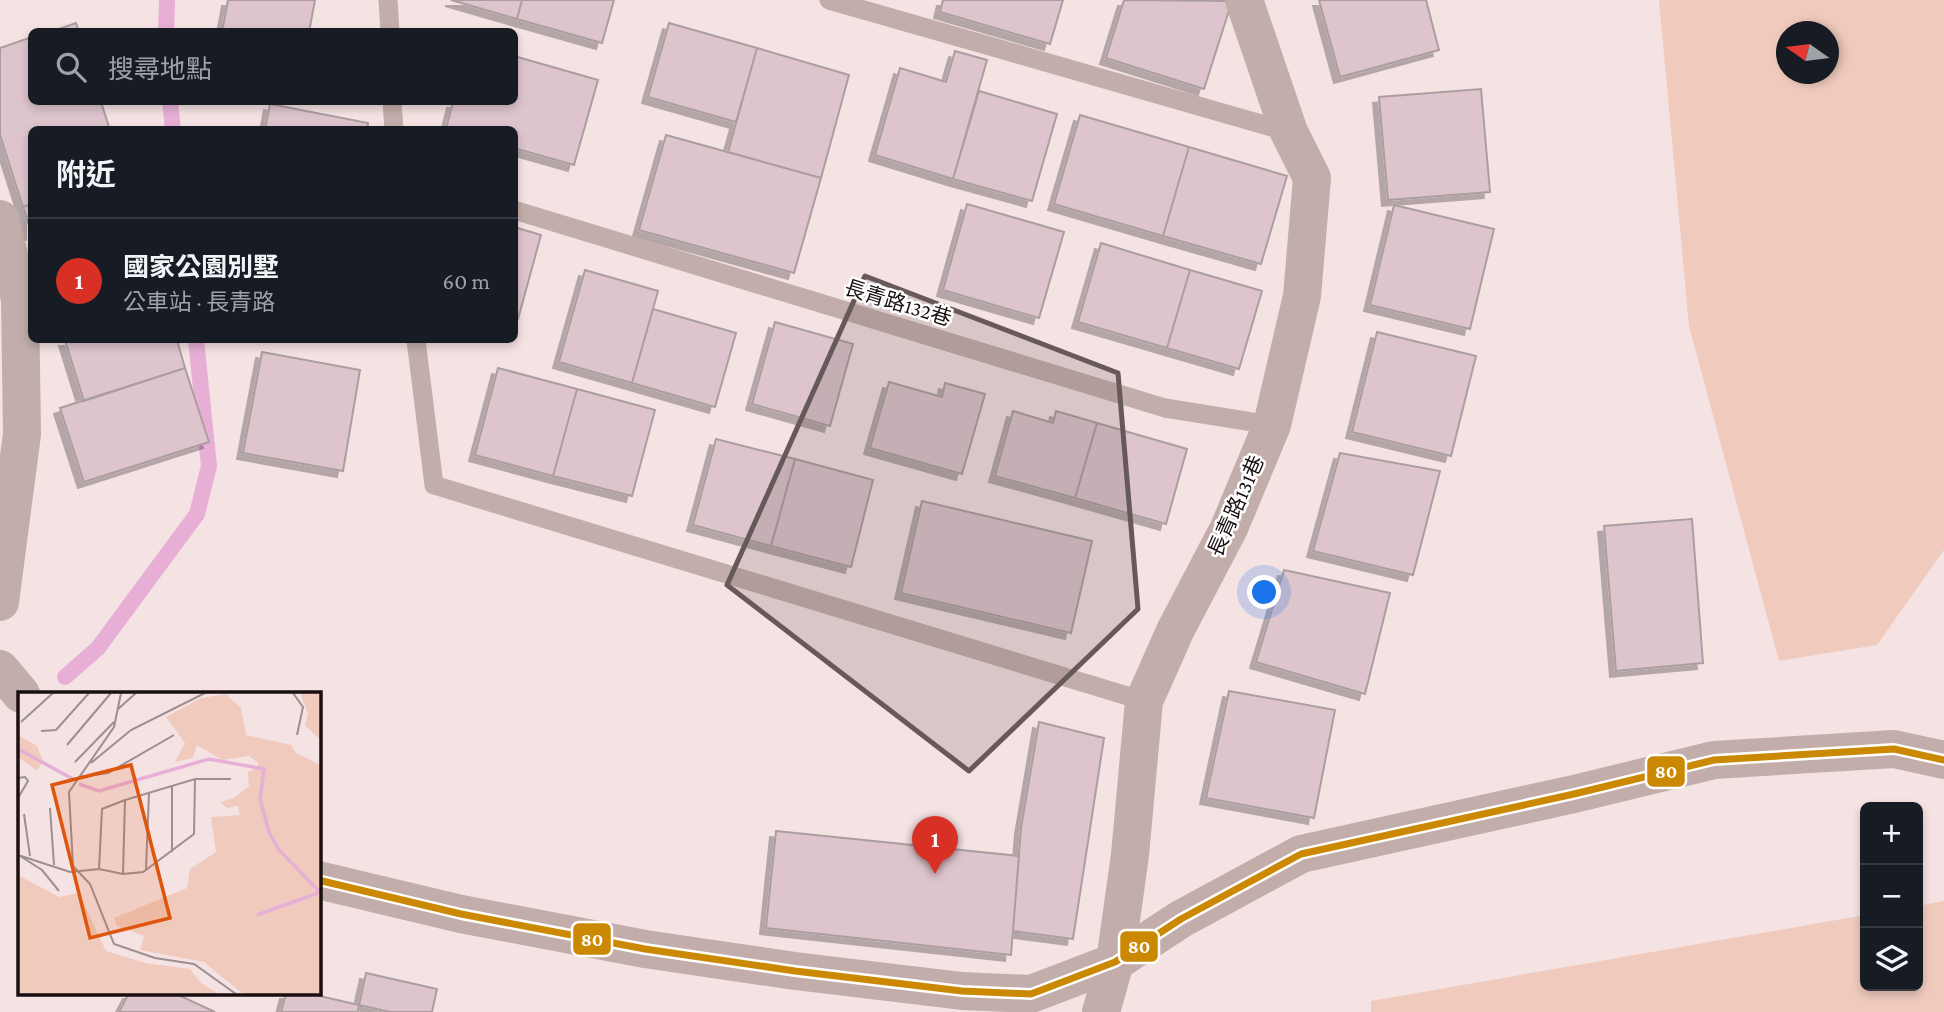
<!DOCTYPE html>
<html lang="zh-TW">
<head>
<meta charset="utf-8">
<style>
	:root { --surface:#171b24; --page:#20242c; --text:#f1f3f6; --muted:#9ea1a6; --line:#363941; --accent:#d93025 }
	body { margin:0; font-family:"Crimson Pro","Noto Sans TC",serif; background:var(--page); color:var(--text) }
	.controls { position:absolute; right:21px; bottom:21px; display:grid; overflow:hidden; border-radius:10px; box-shadow:0 4px 10px #0003 }
	.controls button { width:63px; height:63px; display:grid; place-items:center; padding:0; border:0; border-bottom:2px solid var(--line); background:var(--surface); color:var(--text); font:35px sans-serif }
	.compass { position:absolute; left:1776px; top:21px; width:63px; height:63px; border-radius:50%; background:var(--surface); box-shadow:0 4px 10px #0003; rotate:284deg }
	.you { position:absolute; left:1265px; top:593px; width:24px; height:24px; margin:-18px; border:5px solid #fff; border-radius:50%; background:#1a73e8; box-shadow:0 0 0 10px #1a73e833 }
	.badge { display:grid; place-items:center; width:46px; height:46px; border-radius:50%; background:var(--accent); color:#fff; font-size:23px; font-weight:700 }
	.pin { position:absolute; translate:-50% -58px; filter:drop-shadow(0 2px 4px #0008) }
	.pin::after { content:''; position:absolute; top:37px; width:24px; height:21px; background:inherit; clip-path:polygon(0 0,100% 0,50% 100%) }
	.list { margin:0; padding:0; list-style:none }
	h2 { display:flex; justify-content:space-between; align-items:center; height:91px; margin:0; padding:0 28px; font-size:30px }
	h2 small { font-size:23px; font-weight:400; color:var(--muted) }
	.list li { display:grid; grid-template-columns:46px 1fr auto; gap:21px; align-items:center; box-sizing:border-box; height:126px; padding:0 28px; border-top:2px solid var(--line) }
	.list b { display:block; font-size:26px; white-space:nowrap }
	.list p { margin:0; font-size:23px; white-space:nowrap; color:var(--muted) }
	.list em { font-size:23px; font-style:normal; color:var(--muted) }
	.icon { flex:none; width:38px; height:38px; fill:none; stroke:currentColor; stroke-width:2; stroke-linecap:round; stroke-linejoin:round }
	.map { position:relative; flex:none; width:1944px; height:1012px; overflow:hidden }
	.search { position:absolute; background:var(--surface); box-shadow:0 4px 10px #0003; left:28px; top:28px; width:490px; height:77px; display:flex; align-items:center; gap:18px; box-sizing:border-box; padding:0 24px; border-radius:10px; color:var(--muted); font-size:26px }
	.panel { position:absolute; background:var(--surface); box-shadow:0 4px 10px #0003; left:28px; top:126px; width:490px; height:217px; border-radius:10px }
	.map>svg:first-child { display:block }
</style>
</head>
<body>
<div class="map">
<svg width="1944" height="1012" viewBox="0 0 1944 1012">
	<defs>
		<filter id="shadow"><feDropShadow dx="-6" dy="6" stdDeviation="0" flood-color="#0004"/></filter>
	</defs>
	<rect width="100%" height="100%" fill="#f5e2e3"/>
	<!-- green -->
	<path fill="#f0cbbd" fill-rule="evenodd" d="M1659,0H1944V550L1877,645L1779,661L1689,326ZM1786,32H1828V74H1786Z
		M1944,901V1012H1371V1001L1865,915V986H1918V906Z"/>
	<g fill="none" stroke-linecap="round" stroke-linejoin="round">
		<!-- stream -->
		<path stroke="#e8afd6" stroke-width="16" d="M166,32L167,0
			M170,102L173,130
			M65,677L98,648L197,514L209,466L196,340"/>
	</g>
	<!-- building -->
	<path fill="#dec4cc" stroke="#ac9ea0" stroke-width="2" filter="url(#shadow)" d="M228,0H315L309,32H222Z
		M451,0H522L517,19Z
		M522,0H614L602,43L517,19Z
		M943,0H1063L1050,44L940,12Z
		M1124,0L1232,1L1204,89L1106,58Z
		M1319,0H1426L1439,50L1340,77Z
		M76,23L79,32H50Z
		M669,23L757,48L736,122L648,97Z
		M32,37V102H101L110,130H32V204L23,207L0,135V48Z
		M757,48L849,75L821,178L728,152Z
		M955,51L987,60L953,179L875,155L900,68L946,82Z
		M514,56L598,80L574,165L514,148V130L446,129L453,102H514Z
		M1481,89L1490,192L1388,200L1379,97Z
		M979,91L1057,114L1032,201L953,179Z
		M270,104L368,123L367,130H265Z
		M1080,115L1189,147L1163,236L1054,204Z
		M666,135L821,178L794,273L639,230Z
		M1189,147L1287,176L1261,264L1163,236Z
		M32,204V235L23,207Z
		M967,204L1064,232L1039,318L943,290Z
		M1394,205L1494,229L1470,329L1370,305Z
		M514,227L541,235L518,319L514,318Z
		M1101,243L1190,270L1167,348L1078,322Z
		M585,270L658,291L632,383L559,362Z
		M1190,270L1262,291L1239,369L1167,348Z
		M653,309L736,333L715,407L632,383Z
		M775,322L853,344L830,426L752,404Z
		M1377,332L1476,356L1451,456L1352,432Z
		M65,340H177L185,368L84,401Z
		M262,352L360,370L343,471L243,453Z
		M185,368L209,442L84,482L60,408Z
		M498,368L577,389L553,476L475,455Z
		M889,382L942,397L945,383L985,394L962,474L870,448Z
		M577,389L655,410L632,496L553,476Z
		M1013,411L1053,423L1056,411L1097,423L1075,498L995,476Z
		M1097,423L1187,449L1166,524L1075,498Z
		M716,439L795,459L771,546L693,525Z
		M1340,453L1440,471L1413,575L1313,551Z
		M795,459L873,480L851,567L771,546Z
		M922,501L1092,541L1071,633L901,593Z
		M1692,519L1703,663L1616,671L1604,526Z
		M1284,570L1390,593L1365,694L1256,662Z
		M1229,691L1335,710L1314,818L1206,798Z
		M1039,722L1104,738L1073,939L1013,931L1021,828Z
		M776,831L1019,856L1011,955L766,928Z
		M366,973L437,989L432,1012H390L359,1005Z
		M129,993H174L215,1012H119Z
		M286,993H307L359,1005L358,1012H281Z"/>
	<g fill="none" stroke-linecap="round" stroke-linejoin="round">
		<!-- service -->
		<path stroke="#c3adaa" stroke-width="19" d="M388,0L390,32
			M829,0L1289,132
			M392,102L394,130
			M514,210L1165,408L1272,425
			M416,340L434,485L1144,701"/>
		<!-- minor -->
		<path stroke="#c3adaa" stroke-width="38" d="M0,219L20,299L22,434L0,602
			M1101,1012L1115,962L1130,855L1144,701L1176,629L1229,528L1272,425L1302,296L1312,178L1289,132L1244,0"/>
		<!-- tertiary -->
		<path stroke="#c3adaa" stroke-width="38" d="M0,669L21,694
			M318,880L461,914L645,949L795,971L962,991L1031,994L1115,962L1181,919L1301,854L1574,794L1714,760L1894,749L1944,760"/>
		<!-- bus-1 casing -->
		<g stroke="#fff" stroke-width="12">
			<path id="bus-1" d="M318,880L461,914L645,949L795,971L962,991L1031,994L1115,962L1181,919L1301,854L1574,794L1714,760L1894,749L1944,760"/>
		</g>
		<!-- bus-1 -->
		<use href="#bus-1" stroke="#cb8803" stroke-width="7"/>
	</g>
	<!-- marked area -->
	<path fill="#67595a" fill-opacity="0.2" stroke="#67595a" stroke-width="5" stroke-linejoin="round" d="M865,276L1118,373L1138,609L969,771L727,585Z"/>
	<g text-anchor="middle" dominant-baseline="central" stroke-width="5" stroke-linejoin="round" paint-order="stroke">
		<!-- street labels -->
		<g font-size="21" fill="#1a0f10" stroke="#fff">
			<text transform="translate(898 303) rotate(17)">長青路132巷</text>
			<text transform="translate(1236 506) rotate(-66)">長青路131巷</text>
		</g>
	</g>
	<!-- overview -->
	<g transform="translate(18 692)">
		<rect width="303" height="303" fill="#f5e2e3"/>
		<path d="M282,1H303V49L287,33L290,22ZM208,2L223,16L228,43L273,53L278,61L303,73V302H225L186,270L122,258L126,244L99,234L96,226L169,196L172,177L198,160L193,125L222,123L220,114L209,116L202,110L216,106L231,94L230,80L240,75V71L231,64L204,68L179,53L175,66L157,70L167,51L148,25L183,6ZM0,43L19,54L25,69L19,79L0,65ZM0,183L41,205L61,201L88,259L127,271L172,277L183,291L201,302H0Z" fill="#f0cbbd"/>
		<path fill="none" stroke="#e8afd6" stroke-width="3.5" d="M0,57L55,87M61,92L81,99L191,67L246,77L242,107L251,140L261,158L303,201M239,223L300,201"/>
		<path fill="none" stroke="#9d8e8f" stroke-width="2" d="M103,1L96,35L51,100L55,174L72,192L96,252L137,266L176,272L218,302M275,1L285,15L279,43M99,18L118,1M3,30L35,1M23,39L38,38L71,1M49,53L93,1M57,70L96,30M73,71L113,38L187,1M62,85L90,81L156,43M0,86L7,85L10,89L0,106M177,87H213M154,94V160M32,116L36,173M6,122L12,164M0,163L52,180L81,177L105,182L125,180L176,142L177,87L107,108L105,182M2,164L24,178L41,199M81,177L84,117L107,108M128,177L131,101"/>
		<path fill="#de550c" fill-opacity="0.15" stroke="#de550c" stroke-width="3.5" d="M113,73L152,226L72,246L34,93Z"/>
		<rect width="303" height="303" fill="none" stroke="#1a0f10" stroke-width="3.5"/>
	</g>
	<g stroke="#fff" stroke-width="2.5">
		<rect x="1646" y="755" width="40" height="33" rx="7" fill="#cb8803"/>
		<rect x="572" y="922" width="40" height="34" rx="7" fill="#cb8803"/>
		<rect x="1119" y="930" width="40" height="33" rx="7" fill="#cb8803"/>
	</g>
	<g font-size="19" text-anchor="middle" font-weight="bold" fill="#fff">
		<text x="1666" y="778">80</text>
		<text x="592" y="946">80</text>
		<text x="1139" y="953">80</text>
	</g>
</svg>
<div class="controls">
<button>+</button>
<button>−</button>
<button><svg class="icon" aria-label="layers" viewBox="0 0 24 24"><path d="M12 4l9 5-9 5-9-5zM3 14l9 5 9-5"/></svg></button>
</div>
<svg class="compass" viewBox="-18 -18 36 36"><path d="M0-13l5 13h-10z" fill="#e53935"/><path d="M0 13l5-13h-10z" fill="#9ea1a6"/></svg>
<div class="you"></div>
<div class="pin badge" style="left:935px;top:874px">1</div>
<div class="search"><svg class="icon" aria-label="search" viewBox="0 0 24 24"><circle cx="10" cy="10" r="6"/><path d="M15 15l6 6"/></svg>搜尋地點</div>
<section class="panel">
<h2>附近<small></small></h2>
<ul class="list">
<li><span class="badge">1</span><div><b>國家公園別墅</b><p>公車站 · 長青路</p></div><em>60 m</em></li>
</ul>
</section>
</div>
</body>
</html>
